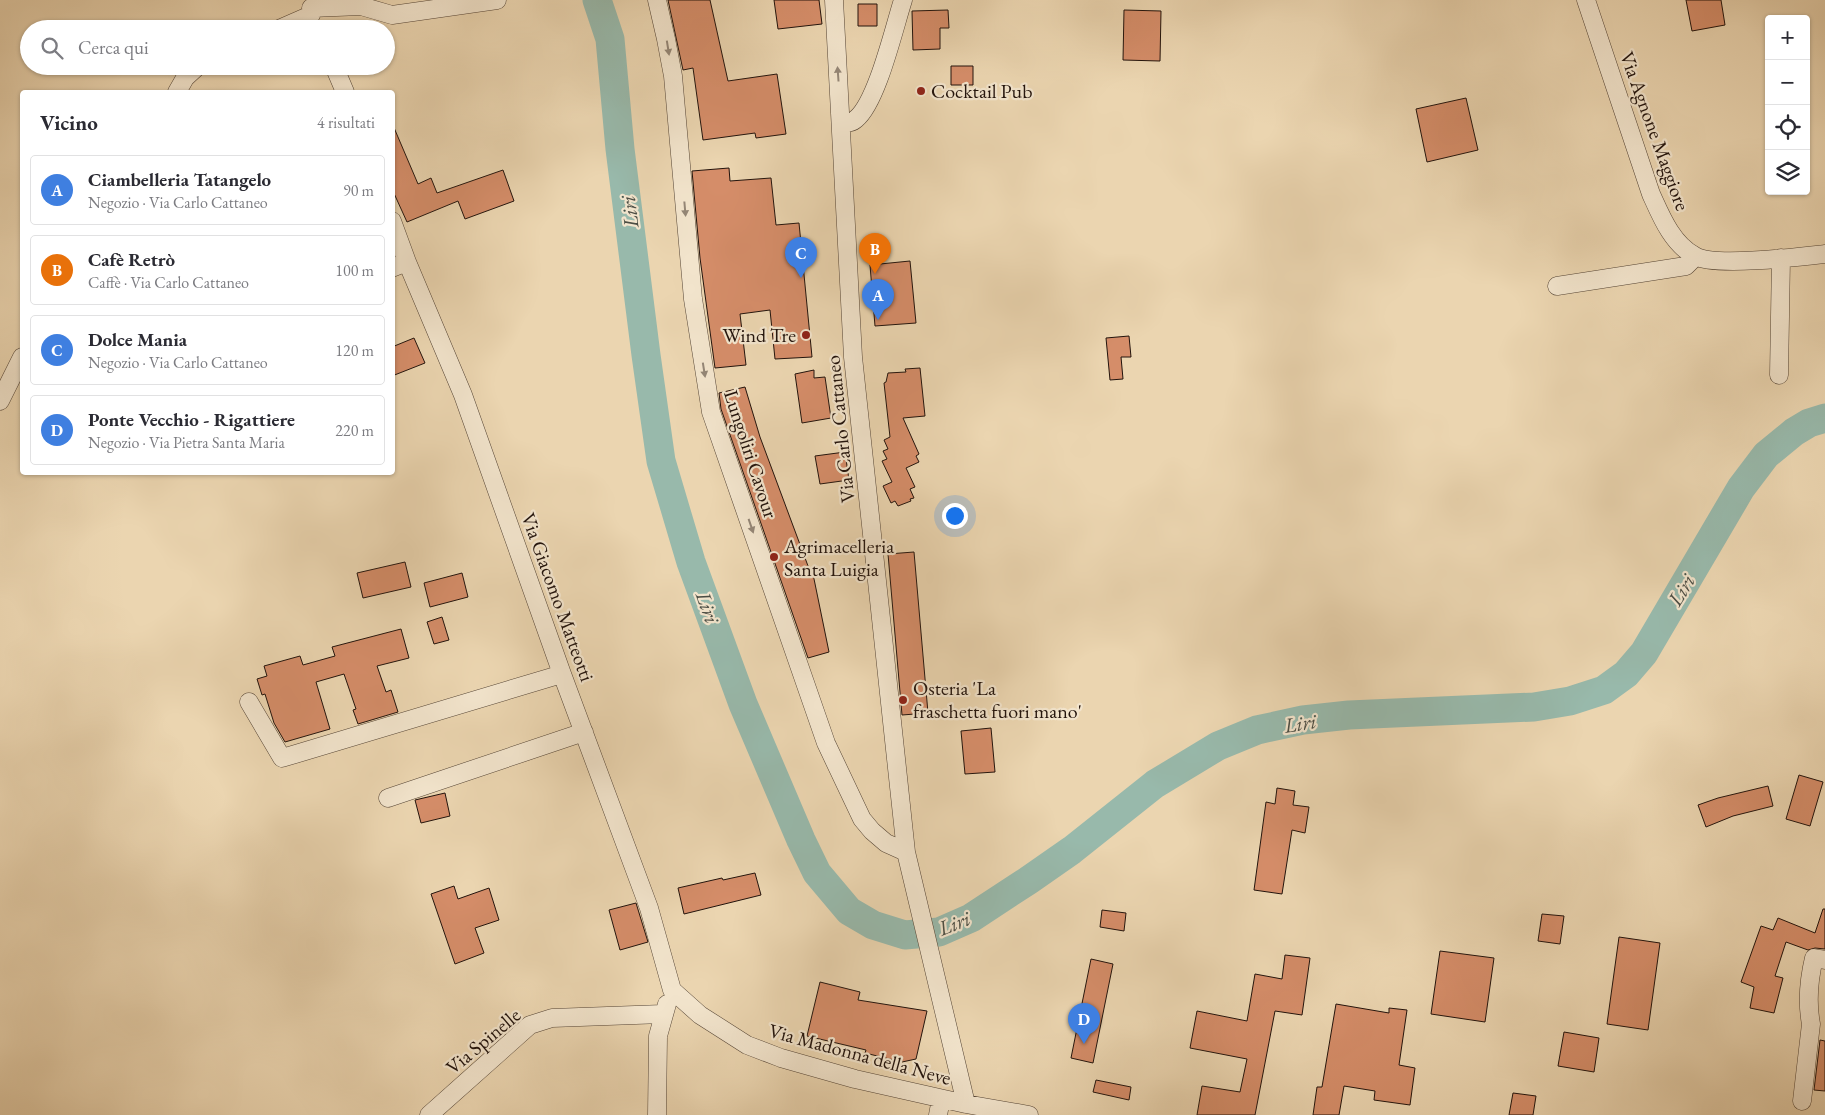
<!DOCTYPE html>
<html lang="it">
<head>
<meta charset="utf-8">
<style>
	:root { --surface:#fff; --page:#f2f2f3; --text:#2b2b33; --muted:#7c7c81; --line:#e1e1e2; --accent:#8f2418 }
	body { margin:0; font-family:"EB Garamond",serif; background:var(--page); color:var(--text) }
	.controls { position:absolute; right:15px; top:15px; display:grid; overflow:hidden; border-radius:5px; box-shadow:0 1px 4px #0004 }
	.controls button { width:45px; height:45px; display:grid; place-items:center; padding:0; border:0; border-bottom:1px solid var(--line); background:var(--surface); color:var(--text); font:25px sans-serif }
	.you { position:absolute; left:954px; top:515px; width:18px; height:18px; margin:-12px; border:4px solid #fff; border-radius:50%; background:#1a73e8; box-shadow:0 0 0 8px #1a73e833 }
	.badge { display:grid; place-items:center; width:32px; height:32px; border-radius:50%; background:var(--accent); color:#fff; font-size:16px; font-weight:700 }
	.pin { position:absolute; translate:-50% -41px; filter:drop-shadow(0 1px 2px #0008) }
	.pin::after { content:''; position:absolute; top:26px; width:18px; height:15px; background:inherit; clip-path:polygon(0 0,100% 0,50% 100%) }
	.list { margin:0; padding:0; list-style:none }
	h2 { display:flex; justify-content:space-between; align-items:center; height:65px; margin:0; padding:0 20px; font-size:21px }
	h2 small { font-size:16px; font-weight:400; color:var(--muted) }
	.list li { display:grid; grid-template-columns:32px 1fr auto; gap:15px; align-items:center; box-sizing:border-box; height:70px; margin:0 10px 10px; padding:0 10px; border:1px solid var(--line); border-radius:5px }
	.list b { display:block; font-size:19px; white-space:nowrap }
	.list p { margin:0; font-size:16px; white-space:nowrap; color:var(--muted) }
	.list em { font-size:16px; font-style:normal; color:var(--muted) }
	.icon { flex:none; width:28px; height:28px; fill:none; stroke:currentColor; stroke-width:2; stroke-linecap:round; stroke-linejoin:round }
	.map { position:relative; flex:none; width:1825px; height:1115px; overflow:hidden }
	.search { position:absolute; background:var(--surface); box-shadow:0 1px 4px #0004; left:20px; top:20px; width:375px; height:55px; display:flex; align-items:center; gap:12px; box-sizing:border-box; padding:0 18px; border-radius:28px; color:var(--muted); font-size:19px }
	.panel { position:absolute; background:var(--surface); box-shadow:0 1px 4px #0004; left:20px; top:90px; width:375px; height:385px; border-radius:5px }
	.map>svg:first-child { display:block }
</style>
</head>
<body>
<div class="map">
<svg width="1825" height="1115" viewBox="0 0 1825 1115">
	<rect width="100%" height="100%" fill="#ebd5b0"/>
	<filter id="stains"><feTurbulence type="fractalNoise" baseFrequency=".004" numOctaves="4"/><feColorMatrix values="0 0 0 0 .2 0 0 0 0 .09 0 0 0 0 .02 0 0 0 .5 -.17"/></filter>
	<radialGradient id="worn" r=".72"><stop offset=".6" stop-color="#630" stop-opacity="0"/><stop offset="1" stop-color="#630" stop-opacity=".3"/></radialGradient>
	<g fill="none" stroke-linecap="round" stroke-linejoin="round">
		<!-- river -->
		<path stroke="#98b9ab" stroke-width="29" d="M597,0L610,39L620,149L646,355L661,461L691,562L743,704L801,840L817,873L849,911L873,925L905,935L939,932L971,918L1029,880L1072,850L1155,784L1218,746L1257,730L1303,720L1349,715L1534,707L1570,701L1604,690L1626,674L1644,653L1741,488L1766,455L1794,432L1809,423L1825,418"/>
	</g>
	<!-- building -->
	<path fill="#d58d69" stroke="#22130c" d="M668,0H710L728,81L777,74L786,134L756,138L755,133L703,140L693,68L683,70Z
		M774,0H819L822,24L778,29Z
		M1686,0H1721L1725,25L1692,31Z
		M858,4H877V26H858Z
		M948,10L949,28H940V49L913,50L912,11Z
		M1124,10L1161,11L1160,61L1123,60Z
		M951,66H973V85H951Z
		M1466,98L1478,150L1427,162L1416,109Z
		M392,123L418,184L431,178L437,193L503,170L514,201L465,219L458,201L407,222L392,189Z
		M729,168L730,181L771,178L776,225L799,223L812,357L775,359L770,310L740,314L746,365L715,368L700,258L692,171Z
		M910,261L916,323L875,326L870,265Z
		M1129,336L1131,357H1121L1123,379L1110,380L1106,338Z
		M414,338L425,363L392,376V347Z
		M920,368L925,416L903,418L919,454L916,456L919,462L906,468L915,487L910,489L914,498L910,499L911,501L898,506L895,501L891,503L883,486L892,482L882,461L887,459L883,451L888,449L884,440L890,437L884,383L886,382L888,373L906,372L905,369Z
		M814,370V378L825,377L831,418L802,423L795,374Z
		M745,387L760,437L811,574H813L829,652L808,658L721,409L719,393Z
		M845,452L849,480L820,484L815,456Z
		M914,552L928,713L902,715L888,554Z
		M405,562L411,587L363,598L357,573Z
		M462,573L468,597L430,607L424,583Z
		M442,617L449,640L434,644L427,622Z
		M401,629L409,658L377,666L386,692L391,690L398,712L358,724L353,710L356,709L344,674L316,682L330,729L285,742L274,723L265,694L262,695L257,679L267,676L264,666L300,656L303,665L335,656L332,647Z
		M991,728L995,772L965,774L961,731Z
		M1799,775L1823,782L1810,826L1786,819Z
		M1768,786L1773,806L1733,816L1706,827L1698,805L1718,798Z
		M1277,788L1295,791L1293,805L1309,807L1305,833L1292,830L1282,894L1254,890L1266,802L1275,804Z
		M445,793L450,816L421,823L415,800Z
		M755,873L761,895L684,914L678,888L722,878L723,880Z
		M454,886L458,899L489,888L499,920L475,928L484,953L455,964L431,894Z
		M636,903L648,942L620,950L609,910Z
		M1823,909H1825V949L1815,948L1808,950L1786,942L1775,976L1783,978L1774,1013L1750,1008L1754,987L1741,982L1761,926L1773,930L1778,918L1815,933Z
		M1102,910L1126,913L1124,931L1100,927Z
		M1542,914L1564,916L1560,944L1538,941Z
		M1619,937L1660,943L1648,1030L1607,1024Z
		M1440,951L1494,958L1485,1022L1431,1014Z
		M1285,955L1310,958L1302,1015L1275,1011L1255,1115H1197L1202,1086L1240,1092L1247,1059L1190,1048L1197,1011L1247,1021L1255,974L1282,979Z
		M1091,959L1113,964L1093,1063L1071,1058Z
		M820,982L860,992L858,1000L927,1011L916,1059L902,1062L865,1053L866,1050L807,1036Z
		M1336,1004L1389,1013V1008L1407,1010L1399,1065L1415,1068L1410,1105L1374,1100L1375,1091L1344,1086L1339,1115H1313L1317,1087H1322Z
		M1564,1032L1599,1038L1594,1072L1558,1066Z
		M1820,1040L1825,1041V1091L1814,1090Z
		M1096,1080L1131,1087L1129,1100L1093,1092Z
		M1513,1093L1536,1096L1533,1115H1509Z"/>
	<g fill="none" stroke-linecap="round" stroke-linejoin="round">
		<!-- minor casing -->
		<g stroke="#544435" stroke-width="19">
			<path id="minor" d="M657,0L666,39L673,76L693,299L711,412L826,743L862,819L872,831L886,843L906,852
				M834,0L853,357L906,852L966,1104
				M1586,0L1651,194C1661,216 1672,244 1695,256C1714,267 1799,257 1825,254
				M311,8L361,6L392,15L497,0
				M279,29L311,15
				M334,66L345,92
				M177,92L185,78L198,66
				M841,123C847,123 852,123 856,119C877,102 894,28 903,0
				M392,221L407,262L463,395L562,674L649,908L672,990
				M392,268L407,262
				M1557,286L1686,266L1695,257
				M1779,375L1781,258
				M0,401L22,357
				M249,702L282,758L562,674
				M388,798L584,732
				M672,990L700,1015L747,1045L781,1058L855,1079L966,1104L1029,1115
				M1802,1101L1811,1024C1807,1003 1809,979 1814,958L1825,960
				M429,1115L530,1025L552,1018L663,1014
				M657,1115L658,1036L667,1004
				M938,1115L941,1099"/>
		</g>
		<!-- minor -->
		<use href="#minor" stroke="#f2e4cc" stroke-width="18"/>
	</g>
	<!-- one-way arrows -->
	<defs><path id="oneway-solid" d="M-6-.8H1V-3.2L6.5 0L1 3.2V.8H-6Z" transform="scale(1.25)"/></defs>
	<g fill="#948676">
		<use href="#oneway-solid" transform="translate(668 48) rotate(81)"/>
		<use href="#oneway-solid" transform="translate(838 74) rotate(-94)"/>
		<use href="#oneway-solid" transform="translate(685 209) rotate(85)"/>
		<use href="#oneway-solid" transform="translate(704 370) rotate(81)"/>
		<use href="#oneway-solid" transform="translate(751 526) rotate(71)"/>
	</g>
	<!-- markers -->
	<g fill="#8f2418" stroke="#f2e4cc" stroke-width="2">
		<circle cx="921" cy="91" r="5"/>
		<circle cx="806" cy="335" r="5"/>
		<circle cx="774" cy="557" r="5"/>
		<circle cx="903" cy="700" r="5"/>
	</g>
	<g text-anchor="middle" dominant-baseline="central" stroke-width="4.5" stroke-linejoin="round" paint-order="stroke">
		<!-- poi labels -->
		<g font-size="20" fill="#22130c" stroke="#f2e4cc" text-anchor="start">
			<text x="931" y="91">Cocktail Pub</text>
			<text x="796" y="335" text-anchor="end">Wind Tre</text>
			<text x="784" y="546">Agrimacelleria<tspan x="784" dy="23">Santa Luigia</tspan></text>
			<text x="913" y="688">Osteria 'La<tspan x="913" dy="23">fraschetta fuori mano'</tspan></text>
		</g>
		<!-- street labels -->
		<g font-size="20" fill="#22130c" stroke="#f2e4cc">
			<text transform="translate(1655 131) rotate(70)">Via Agnone Maggiore</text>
			<text transform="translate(840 429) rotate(-96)">Via Carlo Cattaneo</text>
			<text transform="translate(751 454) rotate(72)">Lungoliri Cavour</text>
			<text transform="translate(558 597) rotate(70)">Via Giacomo Matteotti</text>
			<text transform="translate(483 1041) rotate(-40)">Via Spinelle</text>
			<text transform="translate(860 1054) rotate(15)">Via Madonna della Neve</text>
		</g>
		<!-- water labels -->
		<g font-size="21" font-style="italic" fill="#4b4d44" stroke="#f2e4cc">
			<text transform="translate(629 212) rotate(-97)">Liri</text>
			<text transform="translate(1681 590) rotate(-59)">Liri</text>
			<text transform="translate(708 607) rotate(70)">Liri</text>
			<text transform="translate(1300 723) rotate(-9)">Liri</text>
			<text transform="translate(954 923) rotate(-22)">Liri</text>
		</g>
	</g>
	<rect width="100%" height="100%" filter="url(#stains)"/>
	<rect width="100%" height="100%" fill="url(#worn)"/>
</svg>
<div class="controls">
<button>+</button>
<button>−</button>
<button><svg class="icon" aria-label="locate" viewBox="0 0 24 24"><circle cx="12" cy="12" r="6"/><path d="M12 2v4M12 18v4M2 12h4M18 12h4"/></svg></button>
<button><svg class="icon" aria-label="layers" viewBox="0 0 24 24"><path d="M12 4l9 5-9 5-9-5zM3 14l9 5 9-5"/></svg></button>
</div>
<div class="you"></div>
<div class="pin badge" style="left:878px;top:320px;background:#3f7fe0">A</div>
<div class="pin badge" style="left:875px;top:274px;background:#e8710a">B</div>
<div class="pin badge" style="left:801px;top:278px;background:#3f7fe0">C</div>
<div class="pin badge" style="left:1084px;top:1044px;background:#3f7fe0">D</div>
<div class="search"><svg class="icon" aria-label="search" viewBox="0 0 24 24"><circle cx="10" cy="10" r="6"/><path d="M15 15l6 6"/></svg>Cerca qui</div>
<section class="panel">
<h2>Vicino<small>4 risultati</small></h2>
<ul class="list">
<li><span class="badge" style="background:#3f7fe0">A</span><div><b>Ciambelleria Tatangelo</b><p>Negozio · Via Carlo Cattaneo</p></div><em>90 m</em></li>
<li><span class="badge" style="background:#e8710a">B</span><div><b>Cafè Retrò</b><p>Caffè · Via Carlo Cattaneo</p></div><em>100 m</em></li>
<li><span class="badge" style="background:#3f7fe0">C</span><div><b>Dolce Mania</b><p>Negozio · Via Carlo Cattaneo</p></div><em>120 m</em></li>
<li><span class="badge" style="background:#3f7fe0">D</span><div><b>Ponte Vecchio - Rigattiere</b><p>Negozio · Via Pietra Santa Maria</p></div><em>220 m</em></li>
</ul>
</section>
</div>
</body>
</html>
